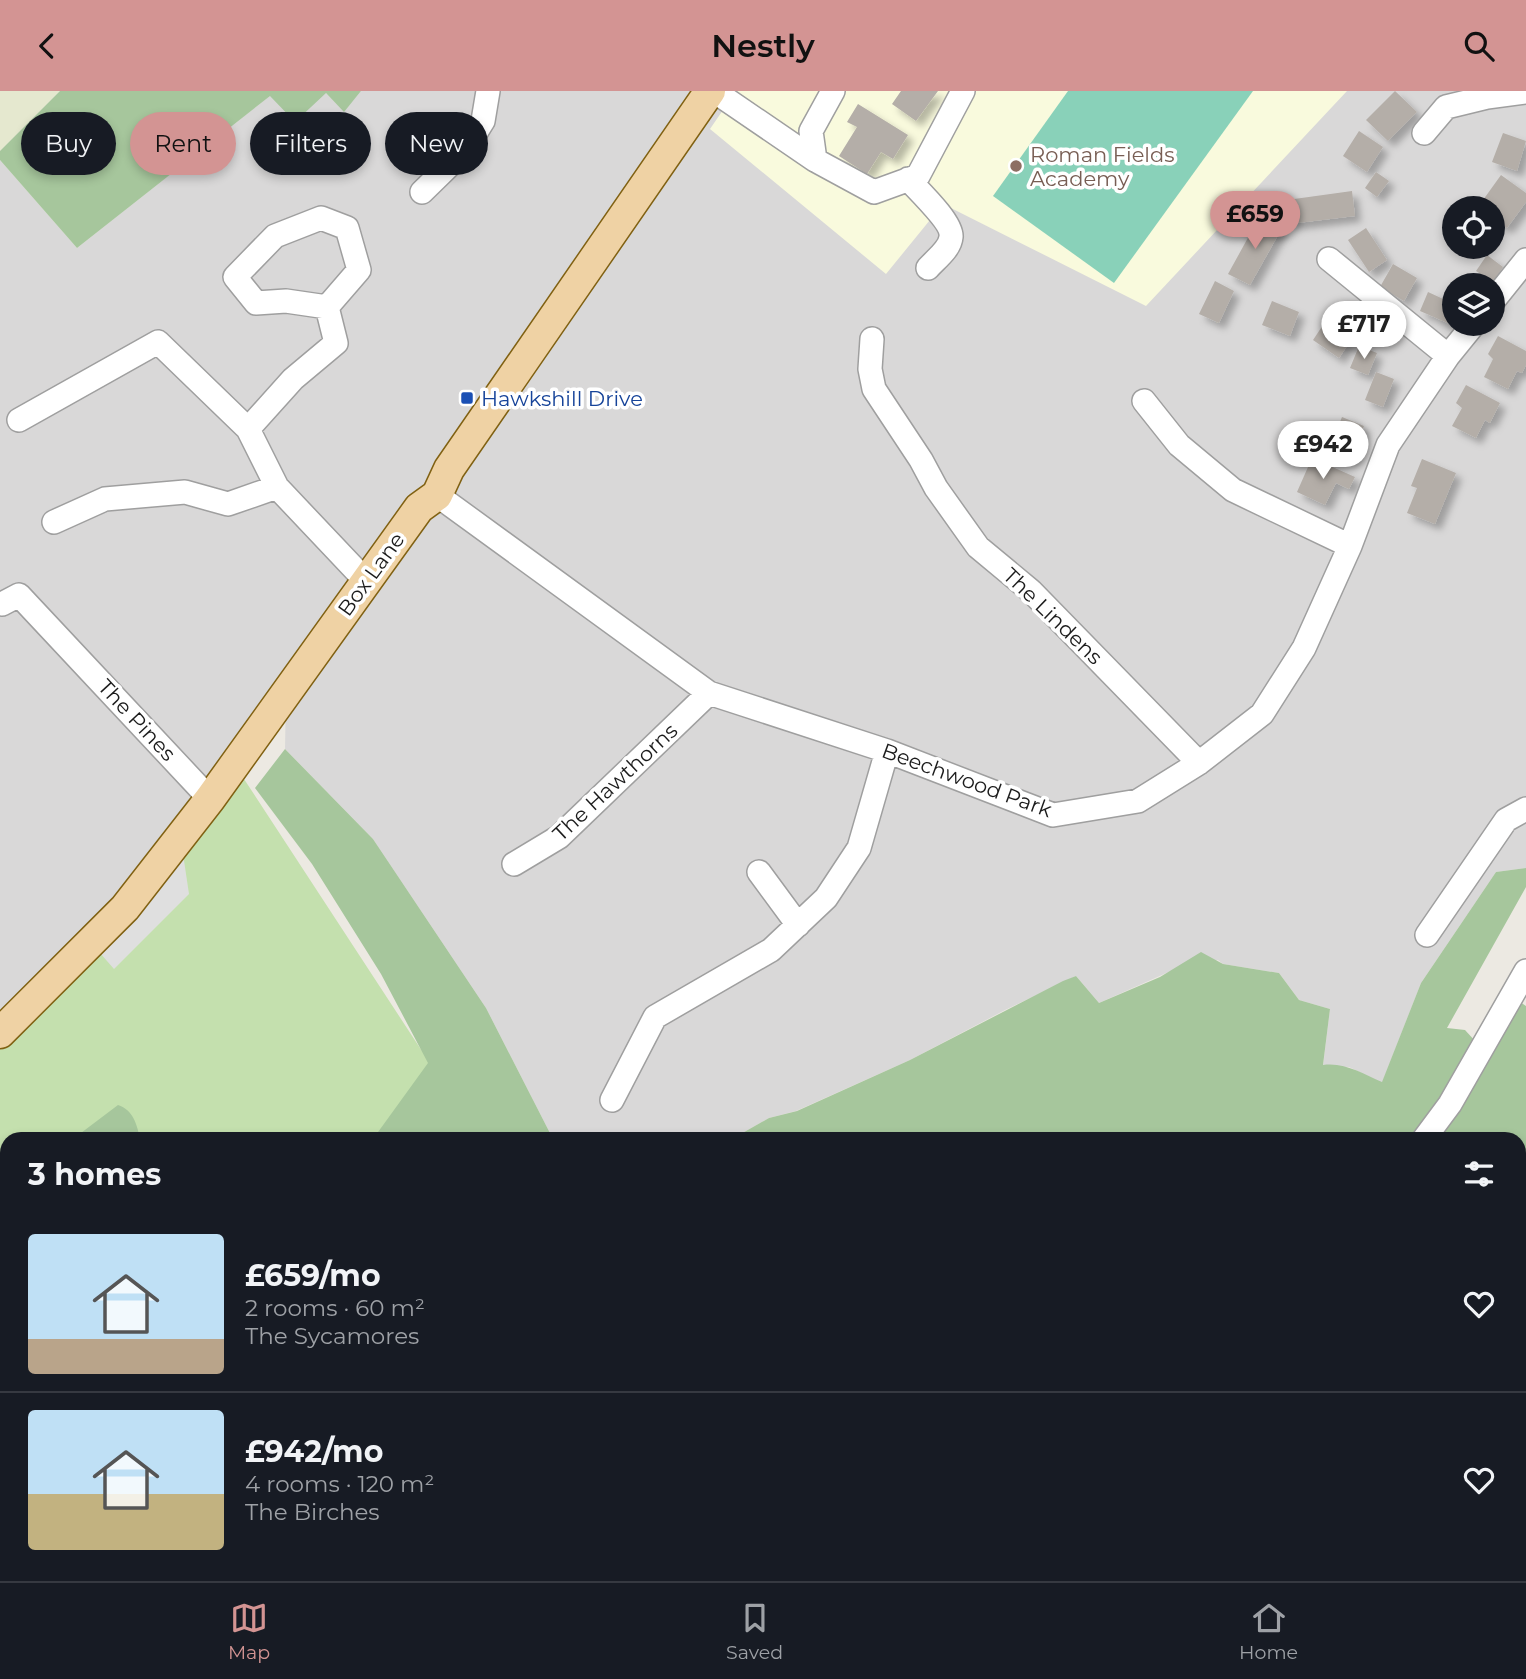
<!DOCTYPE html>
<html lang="en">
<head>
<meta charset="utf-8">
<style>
  body { margin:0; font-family:Montserrat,sans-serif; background:#20242c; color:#f1f3f6; height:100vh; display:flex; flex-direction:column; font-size:26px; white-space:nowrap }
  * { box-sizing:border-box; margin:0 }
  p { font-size:23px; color:#9ea1a6 }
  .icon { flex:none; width:38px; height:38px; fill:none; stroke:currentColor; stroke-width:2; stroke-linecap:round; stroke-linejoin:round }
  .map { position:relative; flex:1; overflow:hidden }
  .details { position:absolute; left:0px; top:1041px; width:1526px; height:450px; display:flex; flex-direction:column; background:#171b24; border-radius:21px 21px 0 0; box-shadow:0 4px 10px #0003 }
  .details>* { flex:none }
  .top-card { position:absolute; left:21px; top:21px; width:700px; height:63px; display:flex; gap:14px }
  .buttons { position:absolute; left:1442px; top:105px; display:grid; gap:14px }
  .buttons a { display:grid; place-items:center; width:63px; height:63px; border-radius:50%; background:#171b24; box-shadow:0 4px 10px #0003; font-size:35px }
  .price { position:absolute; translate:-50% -60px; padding:0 16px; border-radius:24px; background:#fff; color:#222; font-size:23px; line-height:46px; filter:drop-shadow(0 2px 4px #0008) }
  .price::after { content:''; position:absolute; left:50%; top:42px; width:21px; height:16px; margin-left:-10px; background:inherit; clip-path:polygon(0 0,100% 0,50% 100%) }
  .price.current { background:#d39493; color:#111 }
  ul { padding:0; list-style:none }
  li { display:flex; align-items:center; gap:21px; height:175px; padding:0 28px }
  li+li { border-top:2px solid #363941 }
  li span { display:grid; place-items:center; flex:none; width:196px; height:140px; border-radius:7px; color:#555 }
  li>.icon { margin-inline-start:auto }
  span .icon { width:84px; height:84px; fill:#fffc; stroke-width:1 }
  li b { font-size:30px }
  h2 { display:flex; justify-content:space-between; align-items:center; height:84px; padding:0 28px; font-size:30px }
  .chip { padding:0 24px; border-radius:32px; background:#171b24; box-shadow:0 4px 10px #0003; font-size:24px; line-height:63px }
  .chip.current { background:#d39493; color:#111 }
  header { display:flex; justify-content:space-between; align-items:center; height:91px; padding:0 28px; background:#d39493; color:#111; font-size:32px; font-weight:600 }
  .tab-bar { display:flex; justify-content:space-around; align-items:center; height:98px; border-top:2px solid #363941; background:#171b24; font-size:19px; color:#9ea1a6 }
  .tab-bar a { display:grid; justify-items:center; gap:4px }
  .tab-bar .current { color:#d39493 }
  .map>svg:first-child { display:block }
  .residential { fill:#d9d8d8; fill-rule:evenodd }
  .education { fill:#f9fadd }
  .farmland { fill:#e5e8cf }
  .grass { fill:#c4e0ae }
  .forest { fill:#a6c69c }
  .pitch { fill:#89d1b9 }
  .parking { fill:#dfdfdf }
  .building { fill:#b4aea8; filter:url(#shadow) }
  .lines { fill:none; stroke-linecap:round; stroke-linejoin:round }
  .minor-casing { stroke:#9f9f9f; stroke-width:26 }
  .major-casing { stroke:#806112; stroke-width:33 }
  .minor { stroke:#fff; stroke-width:23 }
  .major { stroke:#efd2a4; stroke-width:30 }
  .education-dot { fill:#8d6e63; stroke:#fff; stroke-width:2.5 }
  .transit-dot { fill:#1a4fb4; stroke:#fff; stroke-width:2.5 }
  .labels { text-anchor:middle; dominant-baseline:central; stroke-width:7; stroke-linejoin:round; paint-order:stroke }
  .education-label { font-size:21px; fill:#785e54; stroke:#fff; text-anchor:start }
  .transit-label { font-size:21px; fill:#164399; stroke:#fff; text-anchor:start }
  .street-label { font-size:21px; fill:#1b1b1b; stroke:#fff }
</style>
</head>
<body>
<header><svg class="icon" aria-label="back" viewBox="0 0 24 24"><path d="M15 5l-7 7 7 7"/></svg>Nestly<svg class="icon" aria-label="search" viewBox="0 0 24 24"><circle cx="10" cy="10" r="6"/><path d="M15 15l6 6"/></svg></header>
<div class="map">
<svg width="1526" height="1490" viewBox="0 0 1526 1490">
  <defs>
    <filter id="shadow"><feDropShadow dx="6" dy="6" stdDeviation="3.5" flood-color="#0004"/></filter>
  </defs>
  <rect width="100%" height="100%" fill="#ece9e2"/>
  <path class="residential" d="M 361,0 L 1526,0 L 1526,777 L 1496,781 L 1421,892 L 1382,992 L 1349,976 L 1323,975 L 1330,918 L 1299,909 L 1279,882 L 1223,873 L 1218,869 L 1173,879 L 1099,912 L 1076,885 L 1005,919 L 910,969 L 796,1020 L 769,1027 L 732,1048 L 553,1048 L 486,917 L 373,748 L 285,658 L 286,604 L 210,708 L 0,938 L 0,69 L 77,157 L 271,4 L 326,2 L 344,20 ZM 1454,117 L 1493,117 L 1493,156 L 1454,156 ZM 1454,194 L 1493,194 L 1493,233 L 1454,233 Z"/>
  <path class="education" d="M 736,0 L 1347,0 L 1146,215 L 943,113 L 886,183 L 710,38 Z"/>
  <path class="farmland" d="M 0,0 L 60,0 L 0,60 Z"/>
  <path class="grass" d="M 244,688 L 420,957 L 491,1048 L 7,1048 L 7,1484 L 1290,1484 L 1250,1490 L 0,1490 L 0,958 L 96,867 L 217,723 Z"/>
  <path class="forest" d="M 60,0 L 361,0 L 344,21 L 326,2 L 295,31 L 270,5 L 77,157 L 0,69 L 0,60 Z
    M 285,658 L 373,748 L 486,917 L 553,1048 L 373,1048 L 428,972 L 381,883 L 312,773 L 255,697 Z
    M 1526,777 L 1526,796 L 1447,937 L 1465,939 L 1476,951 L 1420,1048 L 732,1048 L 769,1027 L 797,1020 L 910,969 L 1063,890 L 1076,885 L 1099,912 L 1160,886 L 1201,861 L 1223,873 L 1279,882 L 1299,909 L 1330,918 L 1323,974 C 1345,971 1363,983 1382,991 L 1421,892 L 1496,781 Z
    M 1517,909 L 1526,915 L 1526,1093 L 1519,1112 L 1519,1048 L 1432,1048 Z
    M 118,1014 C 133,1019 137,1033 140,1048 L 73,1048 Z
    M 7,1139 L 7,1458 L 0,1460 L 0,1151 Z
    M 1519,1154 L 1526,1158 L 1526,1264 L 1519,1274 Z
    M 349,1484 L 477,1484 L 464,1490 L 358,1490 Z"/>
  <path class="pitch" d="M 1068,0 L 1253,0 L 1114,192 L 993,105 Z"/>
  <path class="parking" d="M 183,763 L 189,803 L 114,878 L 100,862 Z"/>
  <path class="building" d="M 901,0 L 938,0 L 916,30 L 892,13 Z
    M 1395,0 L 1417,21 L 1388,50 L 1366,29 Z
    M 858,13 L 908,44 L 893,68 L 881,61 L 867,83 L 839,65 L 857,36 L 847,31 Z
    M 1359,40 L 1383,56 L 1367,81 L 1343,65 Z
    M 1503,42 L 1526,50 L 1517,80 L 1492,71 Z
    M 1376,81 L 1389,90 L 1377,106 L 1365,97 Z
    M 1501,84 L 1526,102 L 1526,111 L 1507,137 L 1493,127 L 1493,117 L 1478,116 Z
    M 1352,100 L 1355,125 L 1289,133 L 1287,109 Z
    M 1260,125 L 1282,137 L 1250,194 L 1228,183 Z
    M 1366,137 L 1387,169 L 1369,181 L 1348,149 Z
    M 1487,164 L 1503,176 L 1493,191 L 1476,180 Z
    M 1393,173 L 1417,187 L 1404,210 L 1380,196 Z
    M 1215,190 L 1234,200 L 1219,232 L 1199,223 Z
    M 1428,201 L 1454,213 L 1454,224 L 1450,233 L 1420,220 Z
    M 1272,210 L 1299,221 L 1290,245 L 1262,234 Z
    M 1325,231 L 1351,249 L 1339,267 L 1313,249 Z
    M 1498,245 L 1526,260 L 1526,274 L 1522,282 L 1517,280 L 1508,298 L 1484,286 L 1493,268 L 1488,263 Z
    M 1359,255 L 1377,262 L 1368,284 L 1350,277 Z
    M 1376,281 L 1394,288 L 1383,316 L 1365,309 Z
    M 1466,294 L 1500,312 L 1490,332 L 1485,329 L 1476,347 L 1452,335 L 1462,317 L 1456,312 Z
    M 1342,326 L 1364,335 L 1351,367 L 1329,358 Z
    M 1312,367 L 1355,386 L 1349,398 L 1336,392 L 1325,414 L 1297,401 Z
    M 1422,368 L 1456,382 L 1435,433 L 1407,422 L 1417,397 L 1411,395 Z"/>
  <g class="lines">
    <defs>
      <path id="minor" d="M 714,0 L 815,69 L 874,101 L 918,85 L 963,0
        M 1424,42 L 1446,16 L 1487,6 L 1526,1
        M 815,69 L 811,40 L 833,0
        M 908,88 C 918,99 953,132 951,146 C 950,158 936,168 928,177
        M 422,101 L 465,59 L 483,30 L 488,0
        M 1329,168 L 1448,265
        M 1493,210 L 1526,169
        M 872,248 L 870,278 L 874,298 L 921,369 L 936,397 L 978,456 L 1031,500 L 1199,672
        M 1144,310 L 1179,354 L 1233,399 L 1350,455
        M 19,329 L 158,251 L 248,338 L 277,396 L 365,489
        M 248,338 L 293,288 L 336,252 L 327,216 L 359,179 L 347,137 L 321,127 L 275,145 L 235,186 L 256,212 L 286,210 L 327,216
        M 437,404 L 709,602 L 887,660 L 1053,724 L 1138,710 L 1199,672 L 1262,623 L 1304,557 L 1350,455 L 1388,354 L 1448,265 L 1474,233
        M 54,431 L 105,408 L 185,401 L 228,413 L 277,396
        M 2,513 L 19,504 L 210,708
        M 514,773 L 559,746 L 709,602
        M 759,781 L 798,834
        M 1427,844 L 1506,729 L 1526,718
        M 612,1009 L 655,926 L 771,859 L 826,807 L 859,757 L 887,660
        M 1424,1048 L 1450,1013 L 1526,880
        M 961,1490 L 969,1484"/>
      <path id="major" d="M 0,942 L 125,817 L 210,708 L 419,417 L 437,404 L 449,378 L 710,0"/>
    </defs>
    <use href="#minor" class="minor-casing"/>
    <use href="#major" class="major-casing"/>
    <use href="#minor" class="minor"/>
    <use href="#major" class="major"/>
  </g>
  <circle class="education-dot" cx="1016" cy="75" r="7"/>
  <rect class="transit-dot" x="460" y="300" width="14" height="14" rx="3.5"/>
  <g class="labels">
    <g class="education-label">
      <text x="1030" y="63">Roman Fields<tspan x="1030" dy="24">Academy</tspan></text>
    </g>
    <g class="transit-label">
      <text x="481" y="307">Hawkshill Drive</text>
    </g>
    <g class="street-label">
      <text transform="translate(371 483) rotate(-54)">Box Lane</text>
      <text transform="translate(1053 525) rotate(44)">The Lindens</text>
      <text transform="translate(137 629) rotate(47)">The Pines</text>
      <text transform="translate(967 689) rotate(20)">Beechwood Park</text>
      <text transform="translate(615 691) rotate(-43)">The Hawthorns</text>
    </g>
  </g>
</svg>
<div class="buttons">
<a><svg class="icon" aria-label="locate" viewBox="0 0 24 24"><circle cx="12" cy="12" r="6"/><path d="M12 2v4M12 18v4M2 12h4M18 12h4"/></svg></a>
<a><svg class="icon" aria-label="layers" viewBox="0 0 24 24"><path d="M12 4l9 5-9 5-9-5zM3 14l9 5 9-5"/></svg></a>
</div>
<b class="price current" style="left:1255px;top:160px">£659</b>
<b class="price" style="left:1364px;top:270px">£717</b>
<b class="price" style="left:1323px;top:390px">£942</b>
<div class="top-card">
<a class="chip">Buy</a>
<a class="chip current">Rent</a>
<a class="chip">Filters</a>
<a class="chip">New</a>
</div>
<section class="details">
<h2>3 homes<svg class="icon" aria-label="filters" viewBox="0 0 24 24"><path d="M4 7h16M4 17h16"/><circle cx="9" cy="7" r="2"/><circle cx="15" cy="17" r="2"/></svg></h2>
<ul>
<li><span style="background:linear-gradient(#bfe0f5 75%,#b9a48a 0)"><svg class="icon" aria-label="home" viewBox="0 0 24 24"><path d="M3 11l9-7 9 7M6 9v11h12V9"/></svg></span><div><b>£659/mo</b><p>2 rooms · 60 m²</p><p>The Sycamores</p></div><svg class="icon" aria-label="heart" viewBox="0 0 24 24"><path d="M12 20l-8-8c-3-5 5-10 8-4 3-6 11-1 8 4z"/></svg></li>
<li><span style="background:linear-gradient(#bfe0f5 60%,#c2b280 0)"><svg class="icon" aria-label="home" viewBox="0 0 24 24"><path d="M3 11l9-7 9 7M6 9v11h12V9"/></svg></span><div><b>£942/mo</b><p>4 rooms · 120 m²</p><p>The Birches</p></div><svg class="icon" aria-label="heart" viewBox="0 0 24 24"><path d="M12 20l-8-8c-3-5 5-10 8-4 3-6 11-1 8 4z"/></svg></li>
</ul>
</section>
</div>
<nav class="tab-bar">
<a class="current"><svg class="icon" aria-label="map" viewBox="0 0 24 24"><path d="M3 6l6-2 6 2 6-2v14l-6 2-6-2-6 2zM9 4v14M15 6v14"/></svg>Map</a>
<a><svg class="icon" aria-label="saved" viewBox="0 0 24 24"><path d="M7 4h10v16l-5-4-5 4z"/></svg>Saved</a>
<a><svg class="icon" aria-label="home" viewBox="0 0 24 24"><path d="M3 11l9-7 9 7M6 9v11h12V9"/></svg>Home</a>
</nav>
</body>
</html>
